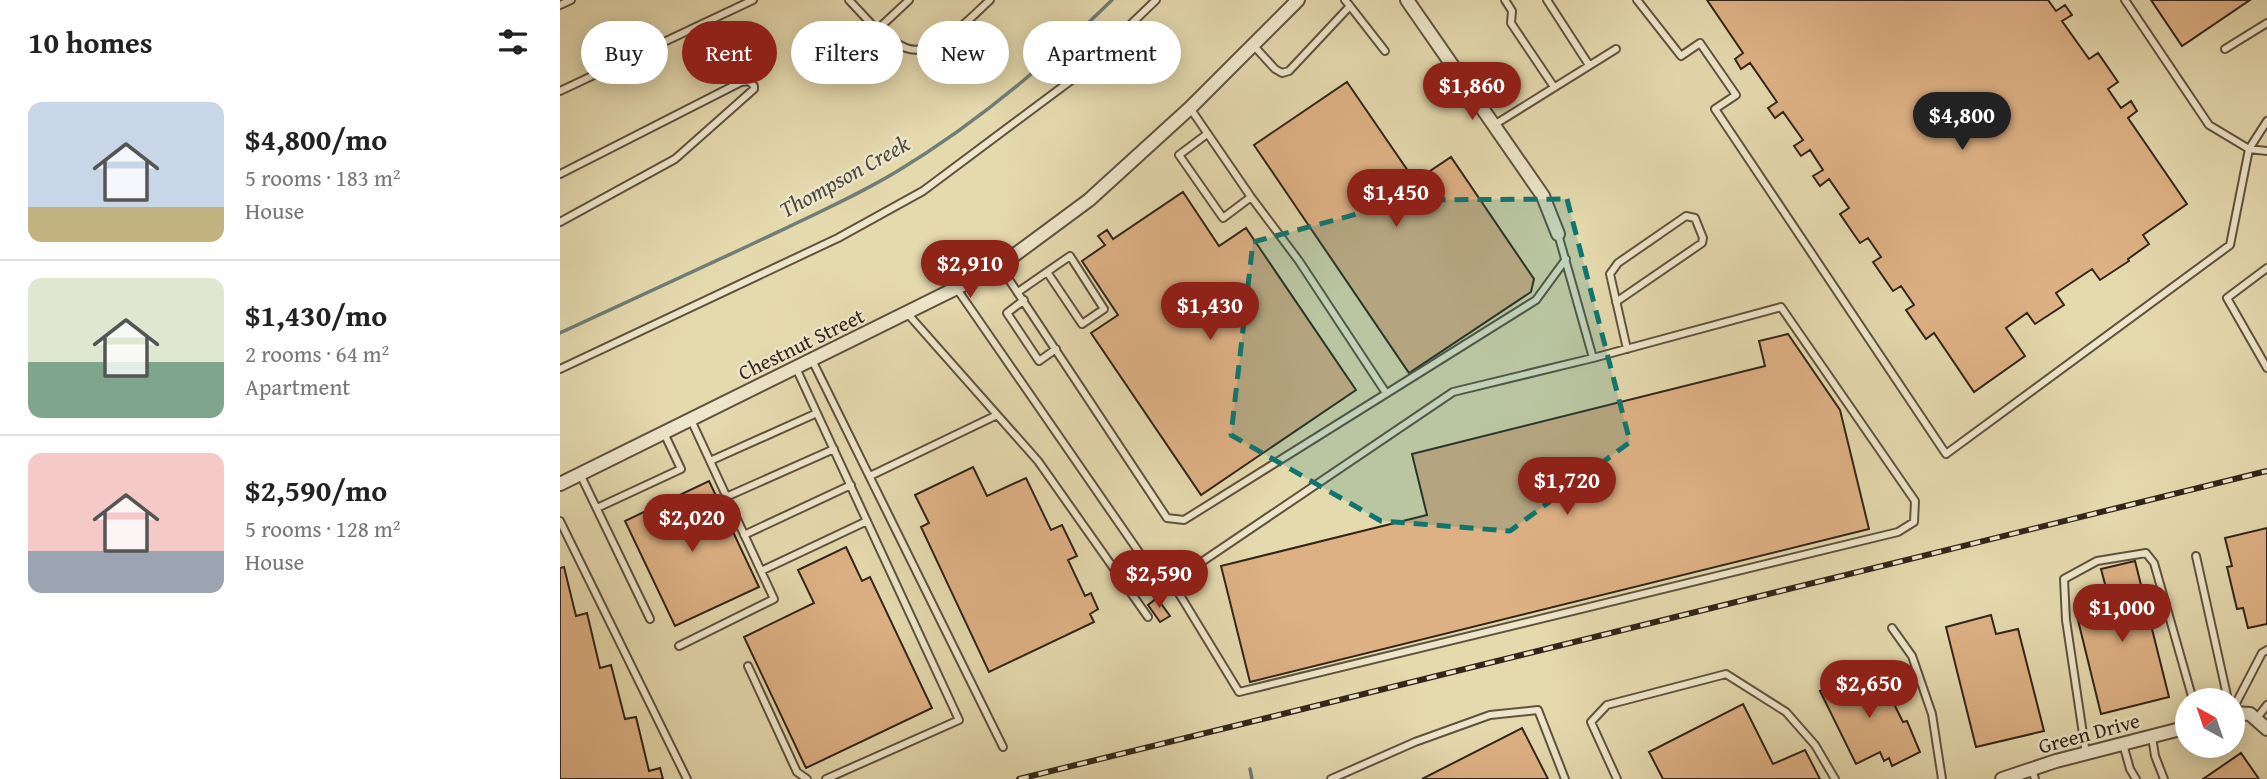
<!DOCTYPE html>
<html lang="en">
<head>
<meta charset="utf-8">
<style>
  body { margin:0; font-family:"Gentium Book Plus",serif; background:#f2f2f2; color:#222; height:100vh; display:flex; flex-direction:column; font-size:26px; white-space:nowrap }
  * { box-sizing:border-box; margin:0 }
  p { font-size:23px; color:#767676 }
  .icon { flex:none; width:38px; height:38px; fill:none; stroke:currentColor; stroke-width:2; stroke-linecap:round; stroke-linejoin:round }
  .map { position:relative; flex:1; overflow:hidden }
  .side { display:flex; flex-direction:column; background:#fff; width:560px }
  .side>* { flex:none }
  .top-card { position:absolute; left:21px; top:21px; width:665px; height:63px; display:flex; gap:14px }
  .needle { width:46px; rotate:320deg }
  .controls { position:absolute; left:1615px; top:688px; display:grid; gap:14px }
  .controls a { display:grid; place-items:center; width:70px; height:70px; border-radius:50%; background:#fff; box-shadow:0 4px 18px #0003; font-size:35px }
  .price { position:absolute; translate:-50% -60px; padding:0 16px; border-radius:24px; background:#8f2418; color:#fff; font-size:23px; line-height:46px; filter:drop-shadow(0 2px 4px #0008) }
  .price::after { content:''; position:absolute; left:50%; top:42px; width:21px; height:16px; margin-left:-10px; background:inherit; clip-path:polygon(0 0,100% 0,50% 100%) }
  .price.on { background:#222; color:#fff }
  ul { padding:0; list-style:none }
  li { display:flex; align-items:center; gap:21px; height:175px; padding:0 28px }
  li+li { border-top:2px solid #e0e0e0 }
  li span { display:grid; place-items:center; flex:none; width:196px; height:140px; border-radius:14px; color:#555 }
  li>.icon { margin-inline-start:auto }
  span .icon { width:84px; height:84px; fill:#fffc; stroke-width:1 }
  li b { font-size:30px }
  h2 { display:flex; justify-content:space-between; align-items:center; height:84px; padding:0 28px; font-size:30px }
  .tag { padding:0 24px; border-radius:32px; background:#fff; box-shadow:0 4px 18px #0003; font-size:24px; line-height:63px }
  .tag.on { background:#8f2418; color:#fff }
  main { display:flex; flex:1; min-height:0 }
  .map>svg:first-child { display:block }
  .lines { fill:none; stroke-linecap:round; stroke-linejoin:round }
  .stream { stroke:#707e76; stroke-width:3.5 }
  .building { fill:#deb185; stroke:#33251a; stroke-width:2 }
  .service-casing { stroke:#60523f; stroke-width:10 }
  .minor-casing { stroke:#60523f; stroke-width:16 }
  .service { stroke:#eee6ca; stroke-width:6 }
  .minor { stroke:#eee6ca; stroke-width:12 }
  .rail-casing { stroke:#33251a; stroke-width:6 }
  .rail { stroke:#eee6ca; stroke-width:3.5; stroke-dasharray:10; stroke-linecap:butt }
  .marked { fill:#0f766e; fill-opacity:0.2; stroke:#0f766e; stroke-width:5; stroke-dasharray:14 9; stroke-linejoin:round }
  .labels { text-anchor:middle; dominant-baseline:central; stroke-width:5; stroke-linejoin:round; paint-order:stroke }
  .street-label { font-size:21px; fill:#33251a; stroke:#eee6ca }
  .water-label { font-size:23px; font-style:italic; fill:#4c4a40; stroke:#eee6ca }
</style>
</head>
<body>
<main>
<section class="side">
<h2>10 homes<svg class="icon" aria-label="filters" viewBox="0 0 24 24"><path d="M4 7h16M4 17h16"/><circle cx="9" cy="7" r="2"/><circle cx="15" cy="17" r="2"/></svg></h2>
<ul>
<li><span style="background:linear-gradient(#c9d6e8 75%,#c2b280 0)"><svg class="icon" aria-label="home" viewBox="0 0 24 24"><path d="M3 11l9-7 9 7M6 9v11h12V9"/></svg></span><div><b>$4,800/mo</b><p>5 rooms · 183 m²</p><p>House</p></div></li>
<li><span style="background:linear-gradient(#dfe7d0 60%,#7fa58c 0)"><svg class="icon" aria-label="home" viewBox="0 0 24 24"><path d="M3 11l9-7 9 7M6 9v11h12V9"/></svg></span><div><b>$1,430/mo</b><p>2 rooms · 64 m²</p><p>Apartment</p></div></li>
<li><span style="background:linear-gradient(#f6c9c9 70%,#9aa5b1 0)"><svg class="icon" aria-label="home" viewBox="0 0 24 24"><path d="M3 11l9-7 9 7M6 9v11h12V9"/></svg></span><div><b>$2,590/mo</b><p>5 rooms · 128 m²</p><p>House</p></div></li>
</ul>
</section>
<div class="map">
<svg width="1707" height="779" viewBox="0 0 1707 779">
  <rect width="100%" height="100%" fill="#e5d9ae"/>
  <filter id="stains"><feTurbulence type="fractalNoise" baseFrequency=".00286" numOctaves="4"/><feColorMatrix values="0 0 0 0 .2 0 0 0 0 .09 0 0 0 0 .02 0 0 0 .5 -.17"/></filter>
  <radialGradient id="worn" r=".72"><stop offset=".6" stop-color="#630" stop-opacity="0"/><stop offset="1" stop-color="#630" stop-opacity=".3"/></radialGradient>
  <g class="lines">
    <path class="stream" d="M 0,333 C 63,304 126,275 188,246 C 238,222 289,200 336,172 C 416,124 486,65 552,0
      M 690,769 L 692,779"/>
  </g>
  <path class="building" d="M 1147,0 L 1488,0 L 1496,11 L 1505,5 L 1512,15 L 1502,21 L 1529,59 L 1538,53 L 1558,82 L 1548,89 L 1561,108 L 1571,101 L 1577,111 L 1568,118 L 1627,204 L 1583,235 L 1589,244 L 1568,259 L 1569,261 L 1540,280 L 1532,269 L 1496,293 L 1504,305 L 1475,324 L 1467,313 L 1446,328 L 1465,356 L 1414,392 L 1374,333 L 1366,339 L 1346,310 L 1354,305 L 1341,286 L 1333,291 L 1313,262 L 1321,257 L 1308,238 L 1300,243 L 1293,233 L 1280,214 L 1289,208 L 1269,179 L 1260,186 L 1253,176 L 1263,170 L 1250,150 L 1241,156 L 1234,146 L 1243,140 L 1223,112 L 1215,118 L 1208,108 L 1217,102 L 1190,63 L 1181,69 L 1175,59 L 1183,53 Z
    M 1591,0 L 1690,0 L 1622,46 Z
    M 787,82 L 855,181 L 891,157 L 974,279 L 971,292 L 849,373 L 694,145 Z
    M 623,192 L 659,246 L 686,228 L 796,390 L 641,495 L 531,333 L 558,315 L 522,261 L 545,245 L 538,236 L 547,230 L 553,239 Z
    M 1228,334 L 1280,410 L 1309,529 L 690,682 L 661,566 L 867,515 L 852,454 L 1205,366 L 1199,341 Z
    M 413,467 L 427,496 L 466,478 L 491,530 L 502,525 L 517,556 L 508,560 L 525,596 L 531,593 L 538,609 L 530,614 L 534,622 L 429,672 L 361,527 L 369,523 L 355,495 Z
    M 149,481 L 199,587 L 115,626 L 65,521 Z
    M 1707,528 L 1707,624 L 1688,628 L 1683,608 L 1677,609 L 1667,567 L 1672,566 L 1665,538 Z
    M 286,547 L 302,581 L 310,577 L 372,708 L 246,768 L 184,637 L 254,603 L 238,570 Z
    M 1575,561 L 1609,697 L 1541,714 L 1516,612 L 1550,603 L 1541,569 Z
    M 4,567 L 16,616 L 27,613 L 40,668 L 51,665 L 65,719 L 76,717 L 89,771 L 100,768 L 103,779 L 0,779 L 0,568 Z
    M 597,598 L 610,616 L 600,622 L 588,605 Z
    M 1431,615 L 1436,634 L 1458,629 L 1484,731 L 1416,747 L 1386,627 Z
    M 1297,672 L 1303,685 L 1320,676 L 1343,722 L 1347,721 L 1360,752 L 1332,766 L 1329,758 L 1324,761 L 1320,752 L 1296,764 L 1260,691 Z
    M 1183,704 L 1213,764 L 1245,750 L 1260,779 L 1103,779 L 1089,752 Z
    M 962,728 L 988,779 L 862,779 Z
    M 1681,753 L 1699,779 L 1643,779 Z"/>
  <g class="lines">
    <defs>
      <path id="service" d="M 289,0 L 317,30 L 349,0
        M 945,0 L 952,11 L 951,23 L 994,87
        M 987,0 L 1029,65
        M 1077,0 L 1121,56 L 1140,43 L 1176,95 L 1155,109 L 1386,454 L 1670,245 L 1689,149 L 1707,121
        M 1565,0 L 1649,125 L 1689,149 L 1707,151
        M 0,5 L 11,0
        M 790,6 L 825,51
        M 317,30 C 326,36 336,44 346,48 C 374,59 411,17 430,0
        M 694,46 L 715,69 L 722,73 L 729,71 L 790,6 L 785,0
        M 1665,49 L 1707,23
        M 0,91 L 193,0
        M 630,108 L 691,197 L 739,261 L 826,393
        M 934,125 L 1056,49
        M 647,134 L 619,155 L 663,218 L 691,197
        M 0,174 L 181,82 L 189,81 L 194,86 L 194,89 L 115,159 L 0,222
        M 440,266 L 607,518 L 624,520 L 976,300 L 1006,259
        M 1707,268 L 1667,298 L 1707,368
        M 397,289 L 592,571 L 612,582 L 893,392 L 1033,358 L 998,234
        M 458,292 L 510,256 L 544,309 L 522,324 L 487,272
        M 464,300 L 447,313 L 479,361 L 496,349
        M 1056,302 L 1142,243 L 1143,238 L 1135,218 L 1126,216 L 1058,263 L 1050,274 L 1067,349
        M 347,313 L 478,461 L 588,617
        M 252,360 L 443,747
        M 236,368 L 399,720 L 266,779
        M 0,369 L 278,238 L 363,191 L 517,76 L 596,0
        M 150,461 L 257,413
        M 20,474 L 90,619
        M 310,476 L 437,415
        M 166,497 L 274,449
        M 37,508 L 121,469 L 104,433
        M 0,521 L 127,779
        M 184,535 L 291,485
        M 1636,556 L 1668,700
        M 201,571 L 307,521
        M 612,582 L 679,692 L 1338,532 L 1354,522 L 1355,501 L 1221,307 L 1033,358
        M 1332,628 L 1352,656 L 1372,714 L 1382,779
        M 119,646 L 214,599 L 131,420
        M 188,666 L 237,772 L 247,779
        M 1673,709 L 1702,653 L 1707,650
        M 1697,718 L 1707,705
        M 1592,737 L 1595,756 L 1604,779
        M 1563,744 L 1570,769 L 1576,779
        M 1526,754 L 1506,620 L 1504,579 L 1537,561 L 1586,553 L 1594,563 L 1633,700
        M 1472,769 L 1475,779
        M 771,779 L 855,742 L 930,715 L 978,710 L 1005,779
        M 1057,779 L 1031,722 L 1047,705 L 1166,674 L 1226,712 L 1255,745 L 1275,779"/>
      <path id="minor" d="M 847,0 L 983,196 L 998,234
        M 0,484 L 437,268 L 529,200 L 630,108 L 738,0
        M 1673,713 L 1690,714 L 1707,729
        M 1442,779 L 1496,761 L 1628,727"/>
    </defs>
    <use href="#service" class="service-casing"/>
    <use href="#minor" class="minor-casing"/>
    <use href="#service" class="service"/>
    <use href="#minor" class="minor"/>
    <defs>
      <path id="rail" d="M 459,779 L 1707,471"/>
    </defs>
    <use href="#rail" class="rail-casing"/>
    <use href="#rail" class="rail"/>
  </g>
  <path class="marked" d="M 1007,199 L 1070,442 L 950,531 L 821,521 L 671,435 L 693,242 L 849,200 Z"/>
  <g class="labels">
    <g class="street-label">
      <text transform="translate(241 344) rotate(-26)">Chestnut Street</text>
      <text transform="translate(1529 733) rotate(-15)">Green Drive</text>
    </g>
    <g class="water-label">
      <text transform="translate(284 176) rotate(-29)">Thompson Creek</text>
    </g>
  </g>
  <rect width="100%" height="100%" filter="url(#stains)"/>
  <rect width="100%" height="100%" fill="url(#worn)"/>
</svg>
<div class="controls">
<a><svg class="needle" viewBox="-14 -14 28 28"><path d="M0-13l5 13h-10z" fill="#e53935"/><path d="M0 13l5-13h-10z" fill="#767676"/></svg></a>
</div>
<b class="price" style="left:912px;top:122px">$1,860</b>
<b class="price on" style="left:1402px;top:152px">$4,800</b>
<b class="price" style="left:836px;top:229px">$1,450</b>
<b class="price" style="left:410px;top:300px">$2,910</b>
<b class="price" style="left:650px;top:342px">$1,430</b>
<b class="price" style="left:1007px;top:517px">$1,720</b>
<b class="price" style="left:132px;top:554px">$2,020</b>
<b class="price" style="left:599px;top:610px">$2,590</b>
<b class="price" style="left:1562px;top:644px">$1,000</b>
<b class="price" style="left:1309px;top:720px">$2,650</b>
<div class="top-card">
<a class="tag">Buy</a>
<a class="tag on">Rent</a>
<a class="tag">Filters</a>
<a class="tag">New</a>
<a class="tag">Apartment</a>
</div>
</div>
</main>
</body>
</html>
